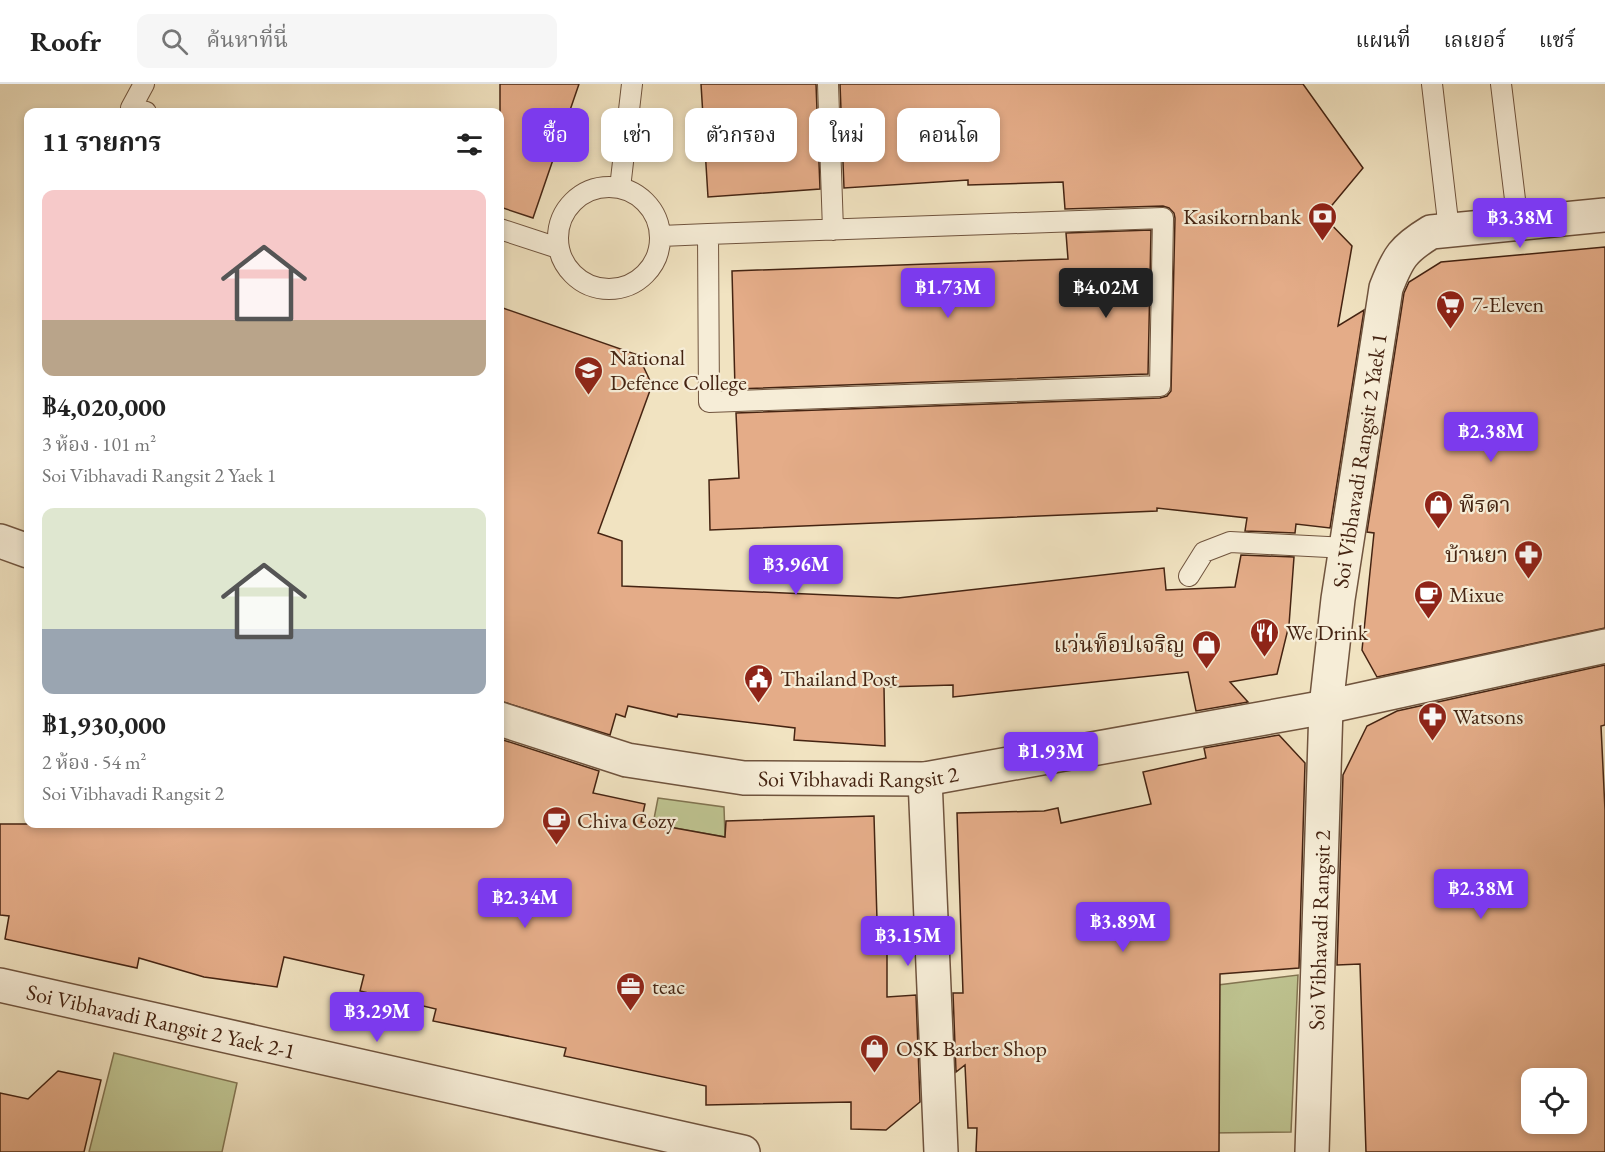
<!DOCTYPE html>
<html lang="th">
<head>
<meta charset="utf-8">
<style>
  body { margin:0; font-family:"EB Garamond","Noto Serif Thai",serif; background:#f6f6f6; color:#222; height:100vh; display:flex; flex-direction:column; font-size:22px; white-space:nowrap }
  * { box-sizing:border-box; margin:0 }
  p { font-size:20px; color:#767676 }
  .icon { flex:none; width:33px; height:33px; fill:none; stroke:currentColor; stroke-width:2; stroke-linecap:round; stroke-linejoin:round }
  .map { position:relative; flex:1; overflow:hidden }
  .side { position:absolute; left:24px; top:24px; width:480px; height:720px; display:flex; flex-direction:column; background:#fff; border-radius:12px; box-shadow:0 3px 9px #0003 }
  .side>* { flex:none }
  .top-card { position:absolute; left:522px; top:24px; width:570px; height:54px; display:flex; gap:12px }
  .tools { position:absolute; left:1521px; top:984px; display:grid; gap:12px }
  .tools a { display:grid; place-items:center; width:66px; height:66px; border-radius:12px; background:#fff; box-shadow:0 3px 9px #0003; font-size:30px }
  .price { position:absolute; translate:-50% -51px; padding:0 14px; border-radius:6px; background:#7c3aed; color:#fff; font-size:20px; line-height:39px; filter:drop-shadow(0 2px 3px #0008) }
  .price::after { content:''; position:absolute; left:50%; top:36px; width:18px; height:14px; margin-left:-9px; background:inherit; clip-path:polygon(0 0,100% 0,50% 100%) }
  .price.selected { background:#222; color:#fff }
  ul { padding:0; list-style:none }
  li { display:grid; align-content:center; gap:12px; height:318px; padding:0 18px }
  li span { display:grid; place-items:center; height:186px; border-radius:12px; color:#555 }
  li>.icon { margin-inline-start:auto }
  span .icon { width:108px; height:108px; fill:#fffc; stroke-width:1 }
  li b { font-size:26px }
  h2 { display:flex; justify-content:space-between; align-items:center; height:72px; padding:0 18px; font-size:26px }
  .chip { padding:0 21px; border-radius:12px; background:#fff; box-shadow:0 3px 9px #0003; font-size:21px; line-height:54px }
  .chip.selected { background:#7c3aed; color:#fff }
  header { display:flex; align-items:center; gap:36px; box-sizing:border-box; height:84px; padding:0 30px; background:#fff; border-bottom:2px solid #e0e0e0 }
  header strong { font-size:28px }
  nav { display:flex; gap:33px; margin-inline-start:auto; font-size:21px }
  .search { width:420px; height:54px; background:#f6f6f6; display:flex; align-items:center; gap:15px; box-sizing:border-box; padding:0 21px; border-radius:12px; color:#767676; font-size:22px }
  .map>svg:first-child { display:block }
  .green { fill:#bec390; stroke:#827451; stroke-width:1.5 }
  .building { fill:#e4ac88; stroke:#452412; stroke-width:1.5; fill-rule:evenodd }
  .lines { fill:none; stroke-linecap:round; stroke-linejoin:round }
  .service-casing { stroke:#70543e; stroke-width:22 }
  .minor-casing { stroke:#70543e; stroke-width:36 }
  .service { stroke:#f6edd7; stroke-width:20 }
  .minor { stroke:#f6edd7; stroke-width:33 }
  .labels { text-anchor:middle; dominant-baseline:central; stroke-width:4.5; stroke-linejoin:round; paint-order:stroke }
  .poi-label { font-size:22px; fill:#452412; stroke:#f6edd7; text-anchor:start }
  .street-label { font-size:22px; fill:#452412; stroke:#f6edd7 }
</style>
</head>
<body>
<header>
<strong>Roofr</strong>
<div class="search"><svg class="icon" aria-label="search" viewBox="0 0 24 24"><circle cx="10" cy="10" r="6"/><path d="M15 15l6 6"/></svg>ค้นหาที่นี่</div>
<nav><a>แผนที่</a><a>เลเยอร์</a><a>แชร์</a></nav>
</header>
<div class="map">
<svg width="1605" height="1068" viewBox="0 0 1605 1068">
  <rect width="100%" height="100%" fill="#f1e3c1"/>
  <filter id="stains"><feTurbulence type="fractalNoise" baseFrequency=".00333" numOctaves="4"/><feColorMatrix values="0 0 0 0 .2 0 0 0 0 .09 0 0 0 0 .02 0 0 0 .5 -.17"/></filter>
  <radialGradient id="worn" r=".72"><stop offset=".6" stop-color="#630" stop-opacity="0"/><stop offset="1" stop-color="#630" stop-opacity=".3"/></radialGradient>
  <path class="green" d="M 658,714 L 724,723 L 725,753 L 653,740 Z
    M 1298,891 L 1291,1048 L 1210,1049 L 1194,904 Z
    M 114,969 L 237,999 L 222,1068 L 89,1068 Z"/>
  <path class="building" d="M 500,0 L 579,0 L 533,134 L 500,123 Z
    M 701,0 L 816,0 L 820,105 L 708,113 Z
    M 840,0 L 1303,0 L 1363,84 L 1323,132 L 1352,162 L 1338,242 L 1364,226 L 1330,444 L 1296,440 L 1295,449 L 1245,447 L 1247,434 L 1157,424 L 1157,427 L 710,446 L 709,396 L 739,394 L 736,329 L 1160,314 L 1167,312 L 1171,307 L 1175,134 L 1174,129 L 1169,124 L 1163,122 L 1065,125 L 1063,98 L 968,101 L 968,96 L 844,104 Z
    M 1151,146 L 1148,290 L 735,305 L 732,187 L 1068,175 L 1066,149 Z
    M 1605,163 L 1605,544 L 1377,593 L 1362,566 L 1374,449 L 1367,448 L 1404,209 L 1409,198 L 1441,178 Z
    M 500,223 L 638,271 L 652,301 L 598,449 L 622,457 L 622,502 L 898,514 L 1164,484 L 1166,506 L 1235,503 L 1241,471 L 1294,473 L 1289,541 L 1277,590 L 1230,598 L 1248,618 L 1196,627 L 1188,588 L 953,613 L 953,601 L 884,603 L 885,662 L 794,656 L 795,644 L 678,630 L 677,633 L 628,622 L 625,633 L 616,630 L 610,651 L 500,617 Z
    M 1605,581 L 1605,641 L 1601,642 L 1605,726 L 1605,1068 L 1366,1068 L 1360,880 L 1337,881 L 1343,691 L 1367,642 L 1397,627 ZM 1532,994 L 1576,994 L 1576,1040 L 1532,1040 Z
    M 1279,651 L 1305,679 L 1299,884 L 1220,890 L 1219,1068 L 976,1068 L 977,1044 L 968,1044 L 965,981 L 956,988 L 953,909 L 963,909 L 957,729 L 1044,727 L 1058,724 L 1061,739 L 1151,720 L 1143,688 L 1206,674 L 1204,664 Z
    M 500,655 L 599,687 L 593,709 L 645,720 L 641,738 L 725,753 L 726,737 L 874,732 L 877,836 L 887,836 L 887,913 L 916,911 L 920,1018 L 886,1046 L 851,1045 L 851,1018 L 706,1021 L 706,1002 L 564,972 L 566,964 L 433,937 L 436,925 L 360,907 L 364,891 L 284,873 L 277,903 L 204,893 L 139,874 L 137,884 L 5,855 L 9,832 L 0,831 L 0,740 L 500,740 Z
    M 58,987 L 101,996 L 84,1068 L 0,1068 L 0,1009 L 28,1015 Z"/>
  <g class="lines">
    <defs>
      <path id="service" d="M 144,0 L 131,24 L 146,28
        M 828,0 L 833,146
        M 1432,0 L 1449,146
        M 1501,0 L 1518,140
        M558 154a51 51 0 1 1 102 0a51 51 0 1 1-102 0Z
        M 620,104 L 632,0
        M 500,145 L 558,164
        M 661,152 L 708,150 L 1163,134 L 1160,302 L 709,318 L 708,150
        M 1189,492 L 1204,468 L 1230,458 L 1347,464"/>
      <g id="minor">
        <path d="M 0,457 L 28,467"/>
        <path id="s1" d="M 500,635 L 627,676 L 744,694 L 925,695 L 1326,623 L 1605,562"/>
        <path d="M 925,695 L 941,1068"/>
        <path id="s2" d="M 0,901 L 743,1068"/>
        <path id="s3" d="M 1312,1068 L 1326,623 L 1338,515 L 1386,204 C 1398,173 1403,165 1431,148 L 1605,131"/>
      </g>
    </defs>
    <use href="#service" class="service-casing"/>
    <use href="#minor" class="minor-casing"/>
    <use href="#service" class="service"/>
    <use href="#minor" class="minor"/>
  </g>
  <defs>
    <symbol id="bank-pin" viewBox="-11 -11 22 30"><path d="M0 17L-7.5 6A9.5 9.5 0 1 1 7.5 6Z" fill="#8f2418" stroke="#f6edd7"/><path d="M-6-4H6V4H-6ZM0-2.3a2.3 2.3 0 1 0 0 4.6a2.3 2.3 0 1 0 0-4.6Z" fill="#fff"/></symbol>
    <symbol id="supermarket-pin" viewBox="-11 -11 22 30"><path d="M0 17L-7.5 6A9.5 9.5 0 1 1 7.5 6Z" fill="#8f2418" stroke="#f6edd7"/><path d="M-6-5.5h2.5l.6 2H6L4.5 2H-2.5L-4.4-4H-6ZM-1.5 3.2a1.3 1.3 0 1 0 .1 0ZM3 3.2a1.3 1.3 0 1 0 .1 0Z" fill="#fff"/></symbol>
    <symbol id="university-pin" viewBox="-11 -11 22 30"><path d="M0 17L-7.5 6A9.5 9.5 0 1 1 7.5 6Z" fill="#8f2418" stroke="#f6edd7"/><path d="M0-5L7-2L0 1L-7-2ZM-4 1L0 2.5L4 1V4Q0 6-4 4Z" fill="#fff"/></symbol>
    <symbol id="shop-pin" viewBox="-11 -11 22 30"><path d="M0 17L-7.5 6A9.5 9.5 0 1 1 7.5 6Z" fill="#8f2418" stroke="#f6edd7"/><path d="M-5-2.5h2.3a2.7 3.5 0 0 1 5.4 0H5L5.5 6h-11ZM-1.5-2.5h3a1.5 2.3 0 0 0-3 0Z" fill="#fff"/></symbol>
    <symbol id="pharmacy-pin" viewBox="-11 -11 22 30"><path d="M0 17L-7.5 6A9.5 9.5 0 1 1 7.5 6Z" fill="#8f2418" stroke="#f6edd7"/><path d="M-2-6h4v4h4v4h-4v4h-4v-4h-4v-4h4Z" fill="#fff"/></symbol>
    <symbol id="cafe-pin" viewBox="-11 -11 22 30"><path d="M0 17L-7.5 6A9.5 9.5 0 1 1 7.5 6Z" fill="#8f2418" stroke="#f6edd7"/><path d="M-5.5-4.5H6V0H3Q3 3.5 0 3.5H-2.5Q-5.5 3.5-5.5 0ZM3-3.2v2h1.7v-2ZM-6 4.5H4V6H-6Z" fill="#fff"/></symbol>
    <symbol id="restaurant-pin" viewBox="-11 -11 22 30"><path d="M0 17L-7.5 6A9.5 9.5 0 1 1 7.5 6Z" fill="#8f2418" stroke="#f6edd7"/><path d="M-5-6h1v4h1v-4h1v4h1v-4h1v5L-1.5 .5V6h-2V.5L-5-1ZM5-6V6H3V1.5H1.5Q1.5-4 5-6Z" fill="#fff"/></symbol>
    <symbol id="civic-pin" viewBox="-11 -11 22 30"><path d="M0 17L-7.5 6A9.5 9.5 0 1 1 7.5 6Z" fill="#8f2418" stroke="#f6edd7"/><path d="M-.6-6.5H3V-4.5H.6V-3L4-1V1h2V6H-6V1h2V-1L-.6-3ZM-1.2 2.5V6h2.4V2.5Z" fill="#fff"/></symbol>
    <symbol id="office-pin" viewBox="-11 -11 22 30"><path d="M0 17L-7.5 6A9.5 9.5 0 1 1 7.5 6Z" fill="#8f2418" stroke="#f6edd7"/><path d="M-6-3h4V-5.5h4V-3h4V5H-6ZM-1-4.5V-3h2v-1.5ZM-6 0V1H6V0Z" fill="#fff"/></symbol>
  </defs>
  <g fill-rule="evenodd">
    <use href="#bank-pin" x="1306" y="116" width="33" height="45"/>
    <use href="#supermarket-pin" x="1434" y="204" width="33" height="45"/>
    <use href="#university-pin" x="572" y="270" width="33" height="45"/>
    <use href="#shop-pin" x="1422" y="404" width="33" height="45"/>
    <use href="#pharmacy-pin" x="1512" y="454" width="33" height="45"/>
    <use href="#cafe-pin" x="1412" y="494" width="33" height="45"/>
    <use href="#restaurant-pin" x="1248" y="532" width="33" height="45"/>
    <use href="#shop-pin" x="1190" y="544" width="33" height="45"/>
    <use href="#civic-pin" x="742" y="578" width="33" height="45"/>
    <use href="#pharmacy-pin" x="1416" y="616" width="33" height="45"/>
    <use href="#cafe-pin" x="540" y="720" width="33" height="45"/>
    <use href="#office-pin" x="614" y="886" width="33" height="45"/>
    <use href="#shop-pin" x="858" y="948" width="33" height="45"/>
  </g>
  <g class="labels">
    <g class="poi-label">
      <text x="1301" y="132" text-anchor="end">Kasikornbank</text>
      <text x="1472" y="220">7-Eleven</text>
      <text x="610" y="273">National<tspan x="610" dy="25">Defence College</tspan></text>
      <text x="1459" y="420">พีรดา</text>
      <text x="1508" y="470" text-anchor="end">บ้านยา</text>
      <text x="1449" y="510">Mixue</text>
      <text x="1286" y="548">We Drink</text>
      <text x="1185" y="560" text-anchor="end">แว่นท็อปเจริญ</text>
      <text x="780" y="594">Thailand Post</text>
      <text x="1453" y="632">Watsons</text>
      <text x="577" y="736">Chiva Cozy</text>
      <text x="652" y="902">teac</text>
      <text x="896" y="964">OSK Barber Shop</text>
    </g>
    <g class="street-label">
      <text stroke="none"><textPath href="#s3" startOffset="694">Soi Vibhavadi Rangsit 2 Yaek 1</textPath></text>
      <text stroke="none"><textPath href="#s1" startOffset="366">Soi Vibhavadi Rangsit 2</textPath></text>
      <text stroke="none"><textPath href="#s3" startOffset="222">Soi Vibhavadi Rangsit 2</textPath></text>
      <text stroke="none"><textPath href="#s2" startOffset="165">Soi Vibhavadi Rangsit 2 Yaek 2-1</textPath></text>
    </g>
  </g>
  <rect width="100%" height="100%" filter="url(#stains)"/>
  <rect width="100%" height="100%" fill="url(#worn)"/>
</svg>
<div class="tools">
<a><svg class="icon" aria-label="locate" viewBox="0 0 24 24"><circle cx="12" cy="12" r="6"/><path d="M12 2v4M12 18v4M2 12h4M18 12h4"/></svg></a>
</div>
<b class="price" style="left:1520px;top:165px">฿3.38M</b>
<b class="price" style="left:948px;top:235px">฿1.73M</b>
<b class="price selected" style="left:1106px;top:235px">฿4.02M</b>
<b class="price" style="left:1491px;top:379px">฿2.38M</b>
<b class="price" style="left:796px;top:512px">฿3.96M</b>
<b class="price" style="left:1051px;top:699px">฿1.93M</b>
<b class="price" style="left:1481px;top:836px">฿2.38M</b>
<b class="price" style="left:525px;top:845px">฿2.34M</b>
<b class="price" style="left:1123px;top:869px">฿3.89M</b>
<b class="price" style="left:908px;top:883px">฿3.15M</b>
<b class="price" style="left:377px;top:959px">฿3.29M</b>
<div class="top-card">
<a class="chip selected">ซื้อ</a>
<a class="chip">เช่า</a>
<a class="chip">ตัวกรอง</a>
<a class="chip">ใหม่</a>
<a class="chip">คอนโด</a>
</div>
<section class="side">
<h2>11 รายการ<svg class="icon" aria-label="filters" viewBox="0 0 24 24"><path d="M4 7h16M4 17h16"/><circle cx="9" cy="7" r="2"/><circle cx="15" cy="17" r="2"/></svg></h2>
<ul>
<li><span style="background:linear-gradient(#f6c9c9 70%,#b9a48a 0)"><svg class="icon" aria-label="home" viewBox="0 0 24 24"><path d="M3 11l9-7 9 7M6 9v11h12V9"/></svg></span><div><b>฿4,020,000</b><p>3 ห้อง · 101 m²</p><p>Soi Vibhavadi Rangsit 2 Yaek 1</p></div></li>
<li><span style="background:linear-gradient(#dfe7d0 65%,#9aa5b1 0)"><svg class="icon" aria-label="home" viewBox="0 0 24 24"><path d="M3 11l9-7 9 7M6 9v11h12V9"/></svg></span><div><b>฿1,930,000</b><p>2 ห้อง · 54 m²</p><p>Soi Vibhavadi Rangsit 2</p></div></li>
</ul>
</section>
</div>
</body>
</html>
